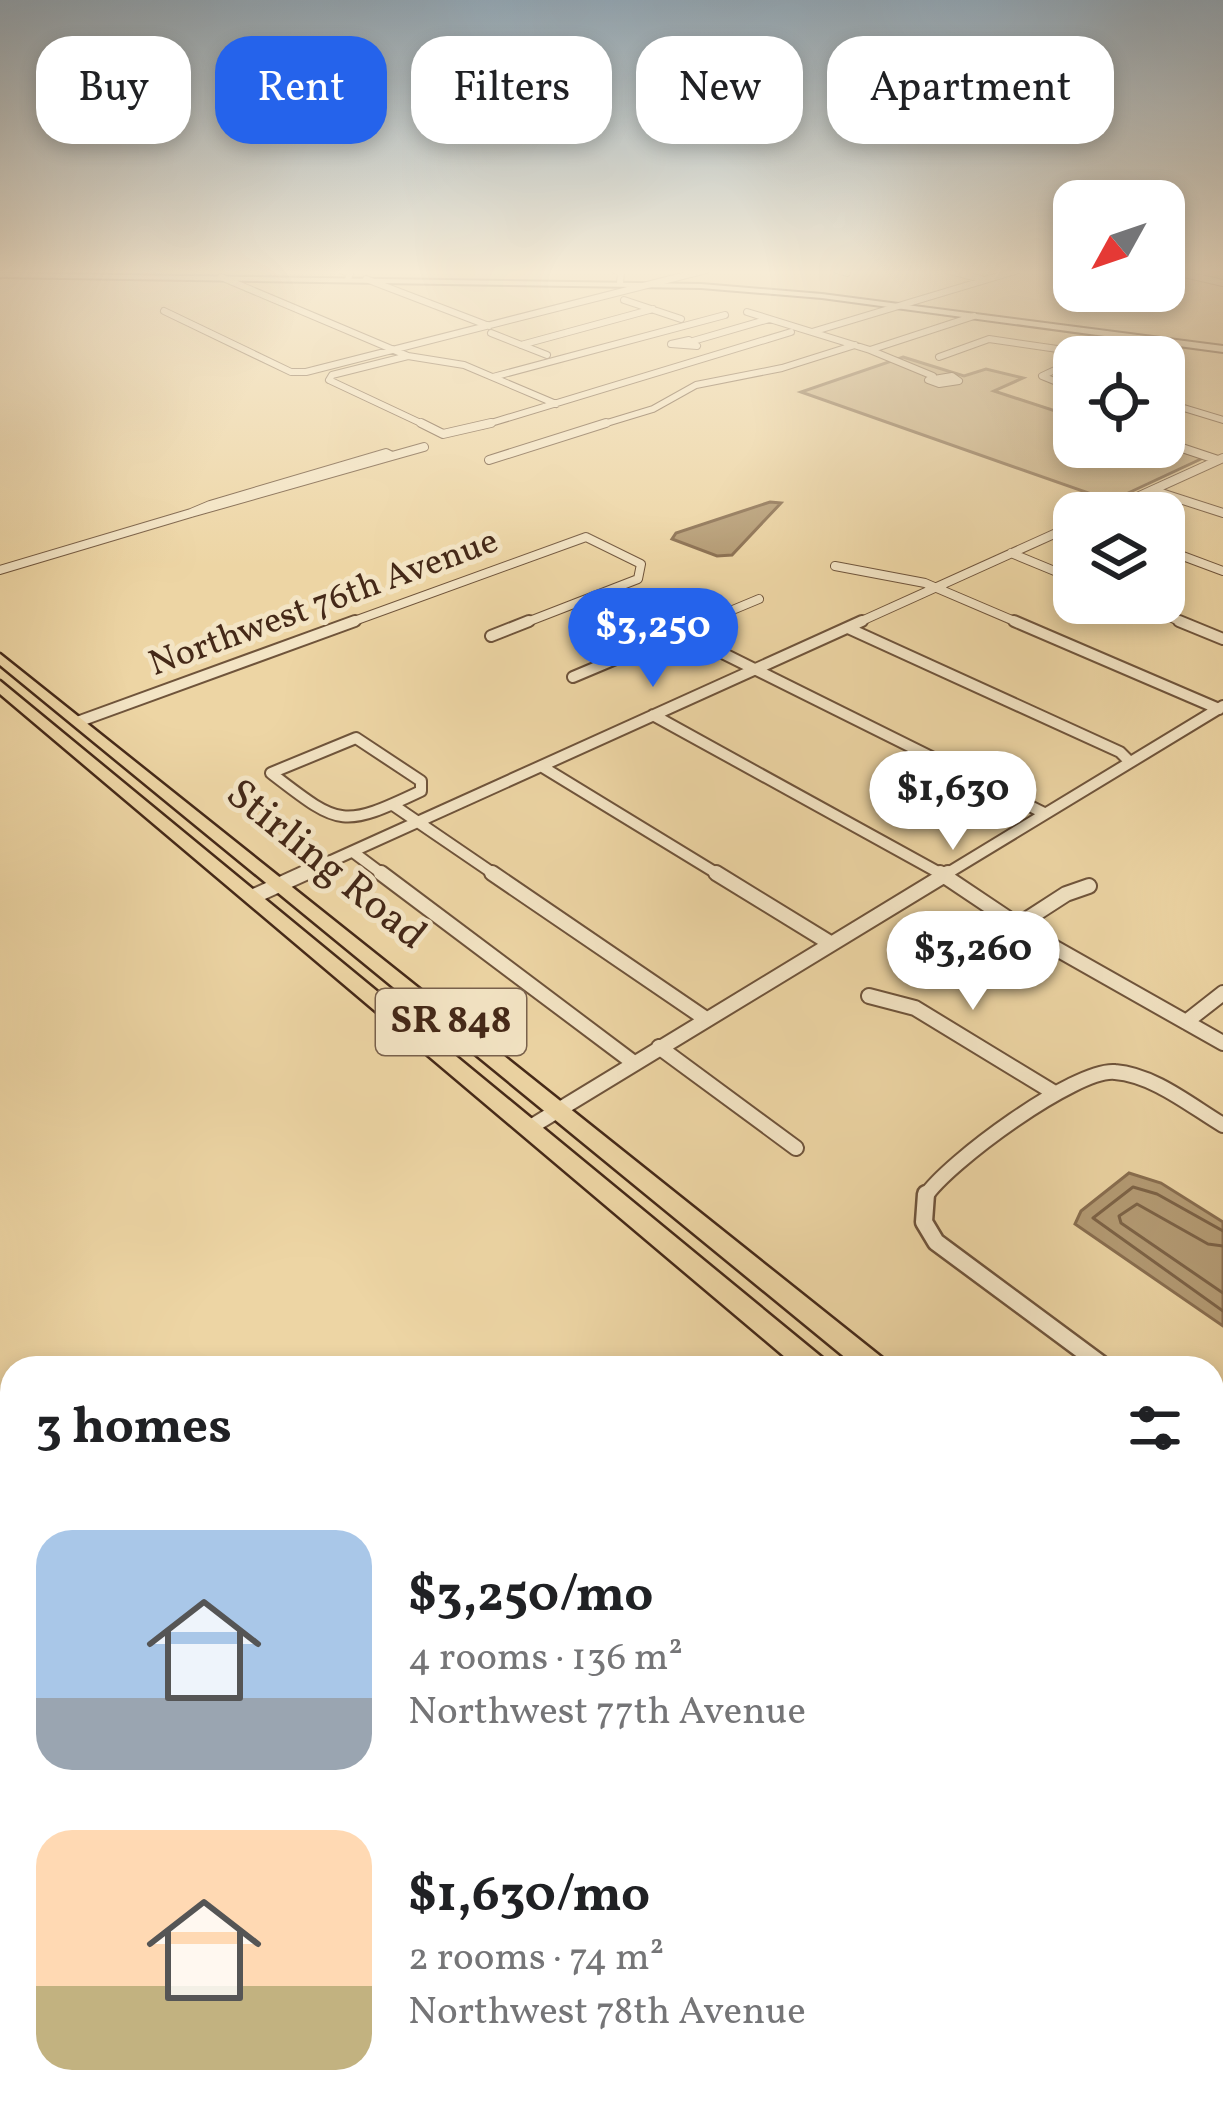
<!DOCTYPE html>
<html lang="en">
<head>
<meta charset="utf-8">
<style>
  body { margin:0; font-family:Vollkorn,serif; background:#f6f6f6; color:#202124; height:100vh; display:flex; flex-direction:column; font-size:45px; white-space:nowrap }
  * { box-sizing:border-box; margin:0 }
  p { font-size:39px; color:#757577 }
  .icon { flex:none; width:66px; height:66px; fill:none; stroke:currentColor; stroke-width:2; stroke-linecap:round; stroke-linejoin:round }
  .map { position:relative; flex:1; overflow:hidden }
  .side { position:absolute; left:0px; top:1356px; width:1224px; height:768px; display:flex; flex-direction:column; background:#fff; border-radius:36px 36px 0 0; box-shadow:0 6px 18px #0003 }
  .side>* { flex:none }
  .hud { position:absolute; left:36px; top:36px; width:1152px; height:108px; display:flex; gap:24px }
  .needle { width:78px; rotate:230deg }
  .fabs { position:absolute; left:1053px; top:180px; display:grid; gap:24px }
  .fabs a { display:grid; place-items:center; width:132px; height:132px; border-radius:24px; background:#fff; box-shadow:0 6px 18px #0003; font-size:60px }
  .price { position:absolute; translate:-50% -102px; padding:0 27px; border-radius:42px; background:#fff; color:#222; font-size:39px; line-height:78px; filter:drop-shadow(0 3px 6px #0008) }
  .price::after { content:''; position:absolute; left:50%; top:72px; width:36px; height:27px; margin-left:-18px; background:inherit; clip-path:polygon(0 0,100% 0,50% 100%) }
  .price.current { background:#2563eb; color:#fff }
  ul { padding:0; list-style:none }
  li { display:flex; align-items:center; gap:36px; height:300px; padding:0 36px }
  li span { display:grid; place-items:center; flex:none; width:336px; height:240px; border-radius:36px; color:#555 }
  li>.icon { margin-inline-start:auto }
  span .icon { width:144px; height:144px; fill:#fffc; stroke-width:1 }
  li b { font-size:51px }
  h2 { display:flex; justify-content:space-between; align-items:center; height:144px; padding:0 36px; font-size:51px }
  .tag { padding:0 42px; border-radius:36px; background:#fff; box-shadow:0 6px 18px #0003; font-size:42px; line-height:108px }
  .tag.current { background:#2563eb; color:#fff }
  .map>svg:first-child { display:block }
  .green { fill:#d0b88c; stroke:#8a7052; stroke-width:3 }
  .water { fill:#b49b74; stroke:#886d4f; stroke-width:3 }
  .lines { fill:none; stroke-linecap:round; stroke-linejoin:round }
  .shore { stroke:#7c6246; stroke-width:3 }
  .canal { fill:#b49b74; fill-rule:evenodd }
  .street-far5-casing { stroke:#6f543b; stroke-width:8 }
  .street-far4-casing { stroke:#6f543b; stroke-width:10 }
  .street-far3-casing { stroke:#6f543b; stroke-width:14 }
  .street-far2-casing { stroke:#6f543b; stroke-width:18 }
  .street-far1-casing { stroke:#6f543b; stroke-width:21 }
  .street-casing { stroke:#6f543b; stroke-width:26 }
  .secondary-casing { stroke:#452918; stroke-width:4 }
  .primary-casing { stroke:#452918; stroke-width:5 }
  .street-far5 { stroke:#f3e4c4; stroke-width:6 }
  .street-far4 { stroke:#f3e4c4; stroke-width:8 }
  .street-far3 { stroke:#f3e4c4; stroke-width:10 }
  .street-far2 { stroke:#f3e4c4; stroke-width:14 }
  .street-far1 { stroke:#f3e4c4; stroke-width:16 }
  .street { stroke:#f3e4c4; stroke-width:21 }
  .secondary { fill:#f3e4c4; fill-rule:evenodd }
  .primary { fill:#edd5a4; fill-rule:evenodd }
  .labels { text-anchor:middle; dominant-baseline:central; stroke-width:10; stroke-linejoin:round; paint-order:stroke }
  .far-street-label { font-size:36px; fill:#452918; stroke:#f3e4c4 }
  .shield { fill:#f3e4c4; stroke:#79614c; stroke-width:3 }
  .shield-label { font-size:39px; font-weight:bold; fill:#452918 }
  .street-label { font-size:42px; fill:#452918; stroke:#f3e4c4 }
</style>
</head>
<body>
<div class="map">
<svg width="1223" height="2124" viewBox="0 0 1223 2124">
  <rect width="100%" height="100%" fill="#edd5a4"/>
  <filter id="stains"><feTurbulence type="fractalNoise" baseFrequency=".00167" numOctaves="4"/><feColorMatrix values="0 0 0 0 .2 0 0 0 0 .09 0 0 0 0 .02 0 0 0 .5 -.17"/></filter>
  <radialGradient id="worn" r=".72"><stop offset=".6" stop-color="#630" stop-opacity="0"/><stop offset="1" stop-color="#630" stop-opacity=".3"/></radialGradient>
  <path class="green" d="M 903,357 L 964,376 L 986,369 L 1023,378 L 994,391 L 1074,417 L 1074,447 L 1164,445 L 1203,458 L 1111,501 L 801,392 Z"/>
  <path class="water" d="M 770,502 L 781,503 L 732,555 L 717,556 L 672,539 L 676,533 Z
    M 1129,1173 L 1161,1183 L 1223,1222 L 1223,1326 L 1075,1224 L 1081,1211 Z"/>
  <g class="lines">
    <path class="shore" d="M 1223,1231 L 1157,1194 L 1133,1187 L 1093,1218 L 1223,1311
      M 1223,1246 L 1208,1244 L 1137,1204 L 1119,1216 L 1121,1223 L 1223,1293"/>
    <path class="canal" d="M 1212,1777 L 1223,1783 L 1223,1812 L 1212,1806 Z
      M 568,2112 L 604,2112 L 598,2124 L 562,2124 Z"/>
    <defs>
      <path id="street-far5" d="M 341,270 L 350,274 L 348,279
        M 615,270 L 621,273 L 620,283
        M 837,270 L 847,273
        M 946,270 L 981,279
        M 1167,270 L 1223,283
        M 221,277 L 408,356 L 464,365 L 556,404
        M 366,279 L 489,326
        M 624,300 L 681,319
        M 164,311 L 291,372 L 306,372 L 706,270
        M 747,312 L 870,350 L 933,376
        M 812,332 L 1018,270
        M 491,333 L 547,355
        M 689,340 L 697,346 L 671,344 Z
        M 693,341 L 769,319
        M 521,345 L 653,309
        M 870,350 L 974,316
        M 939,357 L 989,339 L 1092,354
        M 1086,357 L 1138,338
        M 1074,361 L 1042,376 L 1074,389
        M 952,376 L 959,381 L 939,384 L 928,380 Z
        M 493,377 L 725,315
        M 329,380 L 427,426
        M 329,380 L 332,375 L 408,356
        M 1164,402 L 1223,420
        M 481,426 L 791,332
        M 597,426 L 653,409 L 696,385 L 782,368 L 855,345"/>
      <path id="street-far4" d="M 421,423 L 443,434 L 491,423
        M 1164,442 L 1218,460
        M 386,453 L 392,456 L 191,513 L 210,505 Z
        M 392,456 L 424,447
        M 489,460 L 606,423
        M 1155,491 L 1223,513
        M 1102,513 L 1223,458
        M 1164,549 L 1223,571
        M 1011,553 L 1074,579
        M 835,566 L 925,583 L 1021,624
        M 0,570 L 191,513
        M 1135,603 L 1187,624
        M 346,624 L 586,537 L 641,564 L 638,579 L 522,624
        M 699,624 L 759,599
        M 855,624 L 1074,525"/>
      <path id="street-far3" d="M 1014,621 L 1219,709
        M 1179,621 L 1223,639
        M 848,628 L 1120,752 L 1130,762
        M 680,632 L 1044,813
        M 491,636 L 529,621
        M 573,677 L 706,621
        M 653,715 L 945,876
        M 80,721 L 355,621
        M 356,738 L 421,781 L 421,791 C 341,829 340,826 271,773 Z
        M 541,766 L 721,876
        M 393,805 L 497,876
        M 353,852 L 385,876
        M 298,876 L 862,621
        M 943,876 L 1223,706"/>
      <path id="street-far2" d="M 381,873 L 634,1063
        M 492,873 L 706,1019
        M 716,873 L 830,943
        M 940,873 L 1034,936 L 1223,1043
        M 252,897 L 305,873
        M 1018,925 L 1066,894 L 1089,886
        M 869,996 L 915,1008 L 1053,1092
        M 1186,1022 L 1223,993
        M 659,1047 L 796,1148
        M 529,1128 L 948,873
        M 925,1197 C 947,1163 1076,1068 1115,1072 C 1154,1075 1191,1106 1223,1125"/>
      <path id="street-far1" d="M 926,1194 L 924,1222 L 936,1242 L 1106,1368
        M 0,1416 L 12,1435
        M 1212,1446 L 1223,1454
        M 1212,1491 L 1223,1479
        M 1212,1543 L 1223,1531"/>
      <path id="street" d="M 413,2124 L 417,2112"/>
      <path id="secondary" d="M 0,273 L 701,284 L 822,294 L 1223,346 L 1223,352 L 822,298 L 701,288 L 0,277 Z
        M 687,2112 L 682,2124 L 644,2124 L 649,2112 Z"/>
      <path id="primary" d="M 0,654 L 885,1360 L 889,1368 L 858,1368 L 0,665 Z
        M 0,681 L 825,1360 L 829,1368 L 798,1368 L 0,694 Z
        M 1212,1626 L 1223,1631 L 1223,1664 L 1212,1659 Z
        M 1212,1679 L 1223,1683 L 1223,1718 L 1212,1714 Z"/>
    </defs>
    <use href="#street-far5" class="street-far5-casing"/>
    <use href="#street-far4" class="street-far4-casing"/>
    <use href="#street-far3" class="street-far3-casing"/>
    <use href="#street-far2" class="street-far2-casing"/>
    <use href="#street-far1" class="street-far1-casing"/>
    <use href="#street" class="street-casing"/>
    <use href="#secondary" class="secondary-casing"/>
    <use href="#primary" class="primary-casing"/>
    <use href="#street-far5" class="street-far5"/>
    <use href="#street-far4" class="street-far4"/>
    <use href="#street-far3" class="street-far3"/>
    <use href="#street-far2" class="street-far2"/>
    <use href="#street-far1" class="street-far1"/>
    <use href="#street" class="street"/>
    <use href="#secondary" class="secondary"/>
    <use href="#primary" class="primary"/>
  </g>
  <linearGradient id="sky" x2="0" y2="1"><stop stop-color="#93aaba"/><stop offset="0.48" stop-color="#f7ecd6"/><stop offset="1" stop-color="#f7ecd6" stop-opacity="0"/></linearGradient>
  <rect width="1223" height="567" fill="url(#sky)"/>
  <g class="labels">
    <g class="far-street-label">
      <text transform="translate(324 604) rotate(-20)">Northwest 76th Avenue</text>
    </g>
    <rect class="shield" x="376" y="989" width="150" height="66" rx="9"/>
    <g class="shield-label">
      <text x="451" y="1022">SR 848</text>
    </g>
    <g class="street-label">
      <text transform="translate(325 866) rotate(39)">Stirling Road</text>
    </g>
  </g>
  <rect width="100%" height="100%" filter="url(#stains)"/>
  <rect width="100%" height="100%" fill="url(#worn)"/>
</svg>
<div class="fabs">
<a><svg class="needle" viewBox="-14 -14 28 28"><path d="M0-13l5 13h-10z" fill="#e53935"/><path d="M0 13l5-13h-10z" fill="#757577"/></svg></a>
<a><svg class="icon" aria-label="locate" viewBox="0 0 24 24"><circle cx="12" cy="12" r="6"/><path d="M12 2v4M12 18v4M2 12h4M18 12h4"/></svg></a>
<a><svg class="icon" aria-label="layers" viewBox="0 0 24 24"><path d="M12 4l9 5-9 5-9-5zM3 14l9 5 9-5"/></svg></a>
</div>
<b class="price current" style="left:653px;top:690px">$3,250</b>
<b class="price" style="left:953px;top:853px">$1,630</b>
<b class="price" style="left:973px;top:1013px">$3,260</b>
<div class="hud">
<a class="tag">Buy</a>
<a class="tag current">Rent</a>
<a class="tag">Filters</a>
<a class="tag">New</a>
<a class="tag">Apartment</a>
</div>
<section class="side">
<h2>3 homes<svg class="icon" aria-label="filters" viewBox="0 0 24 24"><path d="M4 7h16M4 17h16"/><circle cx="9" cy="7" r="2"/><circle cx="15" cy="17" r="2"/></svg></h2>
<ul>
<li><span style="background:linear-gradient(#a9c7e8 70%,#9aa5b1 0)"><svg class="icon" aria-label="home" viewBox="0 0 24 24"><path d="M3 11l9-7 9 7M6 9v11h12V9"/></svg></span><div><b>$3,250/mo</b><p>4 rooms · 136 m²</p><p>Northwest 77th Avenue</p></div></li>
<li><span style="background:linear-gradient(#ffd9b3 65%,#c2b280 0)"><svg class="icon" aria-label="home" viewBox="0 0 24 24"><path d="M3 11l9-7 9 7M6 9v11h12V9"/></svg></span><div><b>$1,630/mo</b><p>2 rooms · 74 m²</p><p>Northwest 78th Avenue</p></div></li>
</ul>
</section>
</div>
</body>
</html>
